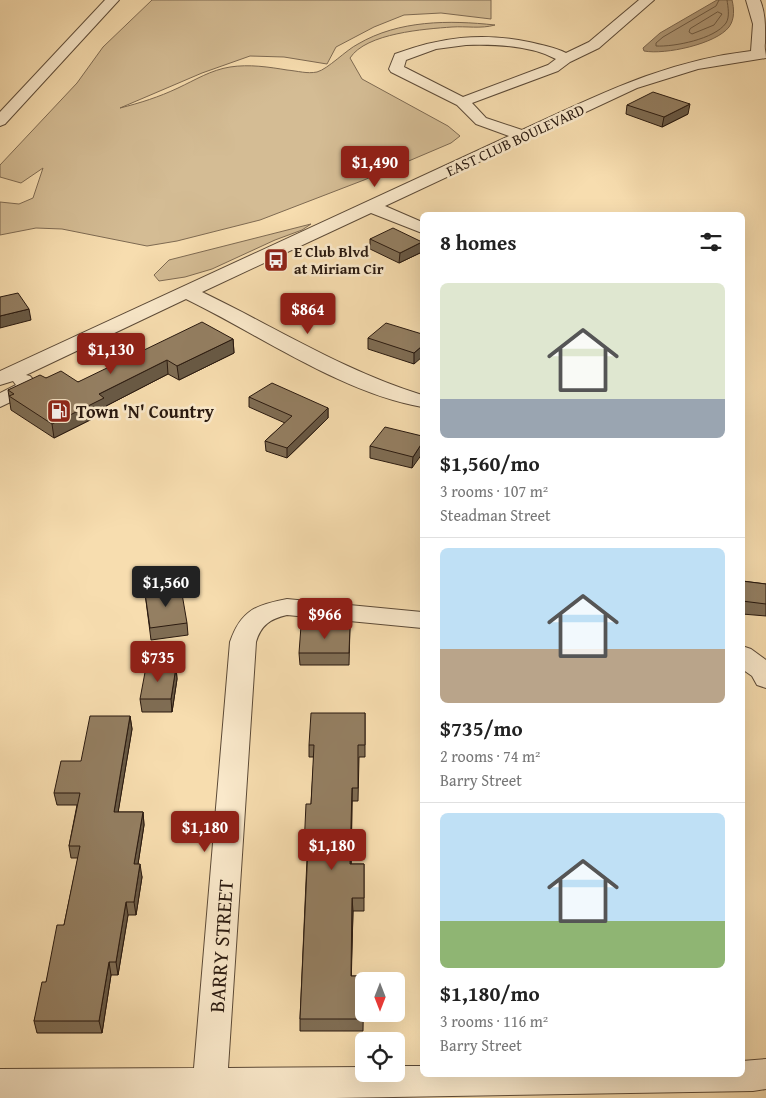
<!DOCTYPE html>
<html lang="en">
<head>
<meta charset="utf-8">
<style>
  body { margin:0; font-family:"Gentium Book Plus",serif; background:#f6f6f6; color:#222; height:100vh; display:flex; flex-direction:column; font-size:19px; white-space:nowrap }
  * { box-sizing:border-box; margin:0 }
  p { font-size:16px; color:#767676 }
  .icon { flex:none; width:28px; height:28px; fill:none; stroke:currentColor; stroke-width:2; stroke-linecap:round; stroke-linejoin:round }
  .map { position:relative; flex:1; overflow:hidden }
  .sheet { position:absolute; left:420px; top:212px; width:325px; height:865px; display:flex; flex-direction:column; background:#fff; border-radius:8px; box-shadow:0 5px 20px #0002 }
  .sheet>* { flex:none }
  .needle { width:32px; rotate:180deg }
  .controls { position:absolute; left:355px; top:972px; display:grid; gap:10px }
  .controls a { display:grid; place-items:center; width:50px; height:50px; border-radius:8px; background:#fff; box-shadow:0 5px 20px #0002; font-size:25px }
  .price { position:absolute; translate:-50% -42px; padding:0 11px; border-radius:5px; background:#8f2418; color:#fff; font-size:16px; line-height:32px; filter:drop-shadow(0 1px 2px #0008) }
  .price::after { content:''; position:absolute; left:50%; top:30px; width:15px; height:11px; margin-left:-8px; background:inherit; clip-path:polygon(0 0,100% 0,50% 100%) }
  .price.active { background:#222; color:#fff }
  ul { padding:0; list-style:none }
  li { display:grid; align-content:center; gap:10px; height:265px; padding:0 20px }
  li+li { border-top:1px solid #e0e0e0 }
  li span { display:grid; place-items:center; height:155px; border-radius:8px; color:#555 }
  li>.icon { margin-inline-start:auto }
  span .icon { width:90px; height:90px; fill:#fffc; stroke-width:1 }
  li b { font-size:21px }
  h2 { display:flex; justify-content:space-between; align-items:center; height:60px; padding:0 20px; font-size:21px }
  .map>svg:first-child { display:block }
  .green { fill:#d4bc94; stroke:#7e6a52 }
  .water { fill:#b19a79; stroke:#7b664f }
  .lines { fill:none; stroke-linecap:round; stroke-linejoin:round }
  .shore { stroke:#6d5a44; stroke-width:1 }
  .minor-casing { stroke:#5c4a37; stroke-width:2 }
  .minor { fill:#fae9cb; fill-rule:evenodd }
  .wall { fill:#7f6d54; stroke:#29190f }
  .shaded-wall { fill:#685945; stroke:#29190f }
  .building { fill:#947f62; stroke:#29190f }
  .labels { text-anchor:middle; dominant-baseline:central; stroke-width:5; stroke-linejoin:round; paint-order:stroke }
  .far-street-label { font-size:15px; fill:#29190f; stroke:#fae9cb }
  .far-poi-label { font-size:15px; font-weight:bold; fill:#29190f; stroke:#fae9cb; text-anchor:start }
  .poi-label { font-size:18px; font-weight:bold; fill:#29190f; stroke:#fae9cb; text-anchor:start }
  .near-street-label { font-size:21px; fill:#29190f; stroke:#fae9cb }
</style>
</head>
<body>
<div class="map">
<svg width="766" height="1098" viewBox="0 0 766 1098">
  <rect width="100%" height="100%" fill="#f7ddaf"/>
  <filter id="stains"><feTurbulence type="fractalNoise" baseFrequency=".004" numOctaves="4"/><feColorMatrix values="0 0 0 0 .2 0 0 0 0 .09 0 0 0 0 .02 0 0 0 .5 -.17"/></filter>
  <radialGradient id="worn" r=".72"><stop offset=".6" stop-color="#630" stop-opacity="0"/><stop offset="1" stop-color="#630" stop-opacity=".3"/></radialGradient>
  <path class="green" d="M 152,0 L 491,0 L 491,19 L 441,13 L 404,15 L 374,27 L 336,47 L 327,64 L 284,57 L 250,56 L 202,73 L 120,108 C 140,103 159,97 178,88 C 195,80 211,70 230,67 C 249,64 269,67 287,70 C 298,71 307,74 317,72 C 328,69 346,50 358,44 C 399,20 449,20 495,25 C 481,29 466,26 452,27 C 425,29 366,33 350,58 L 362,79 L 448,126 L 460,136 L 451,143 L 364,180 L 260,220 L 177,241 L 147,246 L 62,229 L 36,228 L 0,235 L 0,202 L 19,204 L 33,198 L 43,168 L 21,183 L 0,177 L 0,165 L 77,83 L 103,47 Z
    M 311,224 L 302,230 L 275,240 L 212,269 L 185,277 L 159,281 L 154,275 L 169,260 Z"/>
  <path class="water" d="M 717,0 L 732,0 C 734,8 735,19 729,27 C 716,44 665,55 644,51 L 643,48 L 660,33 Z"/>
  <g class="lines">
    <path class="shore" d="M 719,0 L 716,6 L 663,37 L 656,43 L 656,46 C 674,47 715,39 726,23 C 730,17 728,7 727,0
      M 718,12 L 722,14 L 714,25 L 692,34 L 689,32 L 690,29 Z"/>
    <defs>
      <path id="minor" d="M 105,0 L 119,0 L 5,124 L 0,126 L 0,112 Z
        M 639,0 L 654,0 L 599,48 L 570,62 L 558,71 L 472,103 L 486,118 L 522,130 C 599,95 664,61 751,51 L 753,24 L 746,0 L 760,0 C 766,15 765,27 765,43 C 764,49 766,52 766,58 L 698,69 L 637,88 L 385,206 L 422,222 L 422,233 L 371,213 L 202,292 C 275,327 344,371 422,395 L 422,407 C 342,393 260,335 186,299 L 26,375 L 30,376 L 39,386 L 36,390 L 0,407 L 0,393 L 16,385 L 13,381 L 0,385 L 0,371 L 509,136 L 476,124 L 457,105 L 391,72 L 389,69 L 395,54 C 440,37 482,32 529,42 C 541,45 555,47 566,53 L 589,42 ZM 466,45 C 494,44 530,45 556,59 L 548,65 L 463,97 L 404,67 L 406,60 L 436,49 Z
        M 287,599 L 422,612 L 422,628 L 287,615 C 270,619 261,625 256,642 L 228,1068 L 364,1067 L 364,1074 L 396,1074 L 396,1066 L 422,1066 L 422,1075 L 742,1075 L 742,1061 L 766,1059 L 766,1089 L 753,1091 L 335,1098 L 0,1098 L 0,1069 L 194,1068 L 230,642 C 241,610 256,605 287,599 Z
        M 742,646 L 751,649 L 766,660 L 766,688 L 757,685 L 752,676 L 742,669 Z"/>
    </defs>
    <use href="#minor" class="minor-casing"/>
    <use href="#minor" class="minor"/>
  </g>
  <path class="wall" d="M 627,105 L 688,114 L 662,127 L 626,114 Z
    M 370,239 L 422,242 L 422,252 L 399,263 L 370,249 Z
    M 422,334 L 414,364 L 368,349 L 368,338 Z
    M 233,339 L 234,353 L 179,380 L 168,374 L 106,406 L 106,412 L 54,438 L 11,410 L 8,390 L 46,378 L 78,382 Z
    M 249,397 L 328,408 L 328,418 L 287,458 L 266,451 L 265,441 L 285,423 L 249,407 Z
    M 422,436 L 412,468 L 370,458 L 370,446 Z
    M 742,581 L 766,584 L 766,616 L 742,614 Z
    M 145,593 L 187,623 L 188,635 L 151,640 Z
    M 350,626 L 349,665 L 300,665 L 299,653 Z
    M 176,667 L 177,679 L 172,712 L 142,712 L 140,699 Z
    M 365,713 L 365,757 L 359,757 L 358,801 L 352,801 L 351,864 L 364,864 L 364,911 L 353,911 L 351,976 L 364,976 L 363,1031 L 300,1031 L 300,1019 L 307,859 L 304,859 L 304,847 L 311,804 L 314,757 L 309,757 L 309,745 Z
    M 130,716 L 132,729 L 118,812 L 143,812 L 144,825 L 138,864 L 142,877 L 136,915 L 128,915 L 118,975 L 111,975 L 102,1033 L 37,1033 L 34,1021 L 46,982 L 64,925 L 78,858 L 71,858 L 69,846 L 77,805 L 57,805 L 54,793 L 81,761 Z"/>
  <path class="shaded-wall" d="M 690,104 L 688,114 L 662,127 L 664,117 Z
    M 422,242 L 422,252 L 399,263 L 400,253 Z
    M 29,309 L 31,320 L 0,328 L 0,316 Z
    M 233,339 L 234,353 L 179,380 L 177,366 Z
    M 422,346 L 422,357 L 414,364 L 414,353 Z
    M 167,360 L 168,374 L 106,406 L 106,412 L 54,438 L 52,424 L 99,394 Z
    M 328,408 L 328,418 L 287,458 L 287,448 Z
    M 422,443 L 422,454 L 412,468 L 413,457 Z
    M 176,667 L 177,679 L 172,712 L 171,699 Z
    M 130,716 L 132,729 L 116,825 L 114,812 Z
    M 352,788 L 352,801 L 351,877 L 350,864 Z
    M 143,812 L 144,825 L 136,877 L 134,864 Z
    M 140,864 L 142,877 L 136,915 L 134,902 Z
    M 352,898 L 353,911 L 351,989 L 351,976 Z
    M 126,902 L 128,915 L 118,975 L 116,962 Z
    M 109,962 L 111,975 L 102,1033 L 99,1021 Z"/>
  <path class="building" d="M 653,92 L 690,104 L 664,117 L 627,105 Z
    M 393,228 L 422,242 L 400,253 L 370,239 Z
    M 18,293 L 29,309 L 0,316 L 0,297 Z
    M 202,322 L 233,339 L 177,366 L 167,360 L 99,394 L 104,398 L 52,424 L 9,396 L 14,394 L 8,390 L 40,375 L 46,378 L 61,371 L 78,382 Z
    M 386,323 L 422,334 L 422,346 L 414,353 L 368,338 Z
    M 272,383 L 328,408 L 287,448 L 265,441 L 292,416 L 249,397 Z
    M 385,427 L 422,436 L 422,443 L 413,457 L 370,446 Z
    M 742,581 L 766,584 L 766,604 L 742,601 Z
    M 181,588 L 187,623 L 150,628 L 145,593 Z
    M 301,626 L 350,626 L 349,653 L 299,653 Z
    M 146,667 L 176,667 L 171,699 L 140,699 Z
    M 311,713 L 365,713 L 365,745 L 358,745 L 358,788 L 352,788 L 350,864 L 364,864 L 364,898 L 352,898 L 351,976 L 364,976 L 363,1019 L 300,1019 L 308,847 L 304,847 L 306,804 L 311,804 L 314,745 L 309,745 Z
    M 90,716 L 130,716 L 114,812 L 143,812 L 134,864 L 140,864 L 134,902 L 126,902 L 116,962 L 109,962 L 99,1021 L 34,1021 L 42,982 L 46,982 L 57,925 L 64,925 L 80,846 L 69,846 L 80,793 L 54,793 L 61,761 L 81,761 Z"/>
  <defs>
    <symbol id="bus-square" viewBox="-11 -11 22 22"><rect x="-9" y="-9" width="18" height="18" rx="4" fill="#8f2418" stroke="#fae9cb"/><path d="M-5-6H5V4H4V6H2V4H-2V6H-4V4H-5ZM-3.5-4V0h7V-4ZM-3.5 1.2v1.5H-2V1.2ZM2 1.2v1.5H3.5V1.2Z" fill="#fff"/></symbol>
    <symbol id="fuel-square" viewBox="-11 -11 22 22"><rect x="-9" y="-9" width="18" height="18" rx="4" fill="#8f2418" stroke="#fae9cb"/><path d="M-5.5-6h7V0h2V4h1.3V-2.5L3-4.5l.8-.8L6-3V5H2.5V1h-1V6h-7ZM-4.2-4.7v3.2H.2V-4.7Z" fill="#fff"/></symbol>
  </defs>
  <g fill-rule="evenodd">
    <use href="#bus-square" x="262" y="246" width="28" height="28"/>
    <use href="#fuel-square" x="45" y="397" width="28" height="28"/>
  </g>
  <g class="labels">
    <g class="far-street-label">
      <text transform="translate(515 140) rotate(-25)">EAST CLUB BOULEVARD</text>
    </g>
    <g class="far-poi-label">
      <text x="294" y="251">E Club Blvd<tspan x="294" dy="17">at Miriam Cir</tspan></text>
    </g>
    <g class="poi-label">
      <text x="76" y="411">Town 'N' Country</text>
    </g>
    <g class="near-street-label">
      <text transform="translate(221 946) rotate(-86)">BARRY STREET</text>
    </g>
  </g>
  <rect width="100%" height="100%" filter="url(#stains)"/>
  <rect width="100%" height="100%" fill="url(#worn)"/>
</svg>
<div class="controls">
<a><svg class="needle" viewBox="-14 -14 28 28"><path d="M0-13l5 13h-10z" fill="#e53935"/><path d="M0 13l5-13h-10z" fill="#767676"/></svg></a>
<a><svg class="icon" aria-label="locate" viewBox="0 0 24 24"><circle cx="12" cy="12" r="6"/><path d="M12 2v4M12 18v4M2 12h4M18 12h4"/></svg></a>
</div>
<b class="price" style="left:375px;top:188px">$1,490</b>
<b class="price" style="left:308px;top:335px">$864</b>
<b class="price" style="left:111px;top:375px">$1,130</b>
<b class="price active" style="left:166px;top:608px">$1,560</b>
<b class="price" style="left:325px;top:640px">$966</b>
<b class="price" style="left:158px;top:683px">$735</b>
<b class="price" style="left:205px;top:853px">$1,180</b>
<b class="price" style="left:332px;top:871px">$1,180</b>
<section class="sheet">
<h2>8 homes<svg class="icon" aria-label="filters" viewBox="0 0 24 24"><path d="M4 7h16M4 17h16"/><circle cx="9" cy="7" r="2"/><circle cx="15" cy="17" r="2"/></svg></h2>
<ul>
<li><span style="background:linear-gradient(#dfe7d0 75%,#9aa5b1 0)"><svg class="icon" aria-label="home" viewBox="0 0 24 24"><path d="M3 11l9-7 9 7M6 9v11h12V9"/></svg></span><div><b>$1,560/mo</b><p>3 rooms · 107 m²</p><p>Steadman Street</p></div></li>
<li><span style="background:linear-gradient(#bfe0f5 65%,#b9a48a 0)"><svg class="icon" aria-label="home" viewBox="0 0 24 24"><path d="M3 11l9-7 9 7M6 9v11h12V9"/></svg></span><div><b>$735/mo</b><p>2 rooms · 74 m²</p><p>Barry Street</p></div></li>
<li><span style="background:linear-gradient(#bfe0f5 70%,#8fb573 0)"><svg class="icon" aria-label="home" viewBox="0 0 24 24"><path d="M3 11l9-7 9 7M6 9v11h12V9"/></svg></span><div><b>$1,180/mo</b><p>3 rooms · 116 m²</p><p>Barry Street</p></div></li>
</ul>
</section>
</div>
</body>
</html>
